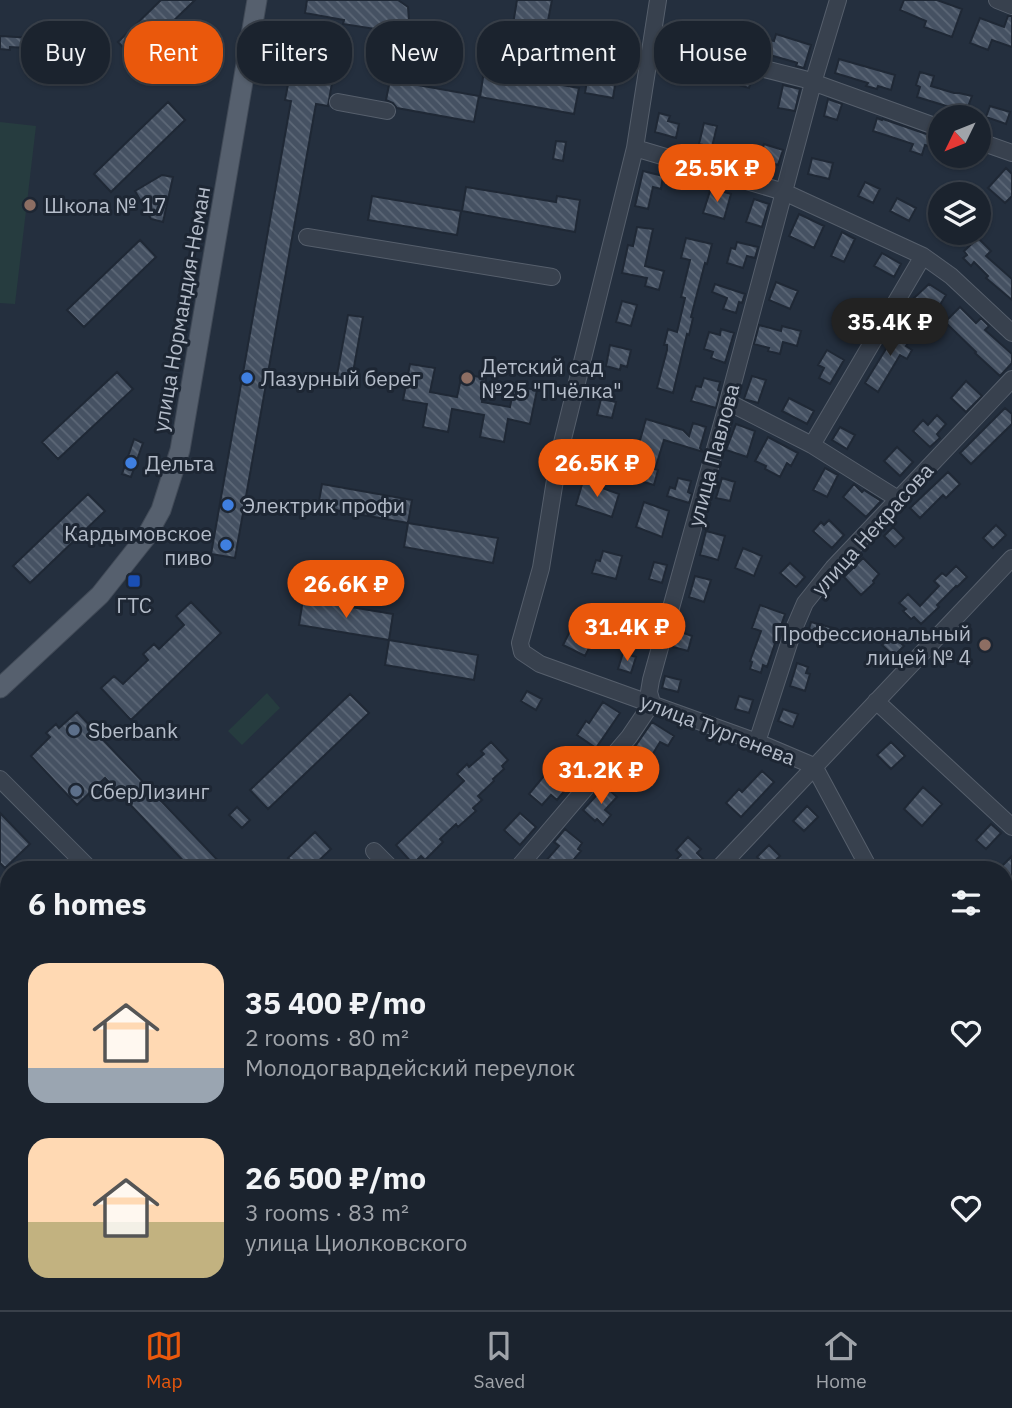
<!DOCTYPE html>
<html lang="en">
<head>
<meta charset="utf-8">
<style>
  body { margin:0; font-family:"IBM Plex Sans",sans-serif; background:#242b36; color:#f1f3f6; height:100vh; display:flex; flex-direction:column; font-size:26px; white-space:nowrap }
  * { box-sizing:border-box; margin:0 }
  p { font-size:23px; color:#a0a4aa }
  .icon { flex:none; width:38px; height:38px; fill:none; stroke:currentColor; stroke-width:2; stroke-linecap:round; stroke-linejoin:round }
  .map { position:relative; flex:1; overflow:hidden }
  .side { position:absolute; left:0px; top:861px; width:1013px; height:450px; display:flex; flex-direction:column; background:#1b232e; border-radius:28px 28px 0 0; box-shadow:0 2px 5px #0004,0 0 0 2px #39404a }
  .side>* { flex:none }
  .top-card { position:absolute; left:21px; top:21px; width:971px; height:63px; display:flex; gap:14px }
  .needle { width:46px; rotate:227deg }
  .controls { position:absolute; left:928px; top:105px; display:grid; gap:14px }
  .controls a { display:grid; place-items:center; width:63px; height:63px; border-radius:50%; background:#1b232e; box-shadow:0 2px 5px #0004,0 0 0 2px #39404a; font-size:35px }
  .price { position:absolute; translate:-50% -60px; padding:0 16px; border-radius:24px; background:#ea580c; color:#fff; font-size:23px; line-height:46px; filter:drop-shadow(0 2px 4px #0008) }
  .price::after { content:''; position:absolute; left:50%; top:42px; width:21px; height:16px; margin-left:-10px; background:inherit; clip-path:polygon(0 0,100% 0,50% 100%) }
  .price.current { background:#222; color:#fff }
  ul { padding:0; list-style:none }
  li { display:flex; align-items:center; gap:21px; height:175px; padding:0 28px }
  li span { display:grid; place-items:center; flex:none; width:196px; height:140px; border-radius:21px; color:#555 }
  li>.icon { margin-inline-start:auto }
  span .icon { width:84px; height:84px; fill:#fffc; stroke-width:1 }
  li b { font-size:30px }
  h2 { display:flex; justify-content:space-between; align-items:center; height:84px; padding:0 28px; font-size:30px }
  .chip { padding:0 24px; border-radius:28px; background:#1b232e; box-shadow:0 2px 5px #0004,0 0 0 2px #39404a; font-size:24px; line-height:63px }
  .chip.current { background:#ea580c; color:#fff }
  .tabs { display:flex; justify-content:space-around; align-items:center; height:98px; border-top:2px solid #39404a; background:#1b232e; font-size:19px; color:#a0a4aa }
  .tabs a { display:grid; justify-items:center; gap:4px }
  .tabs .current { color:#ea580c }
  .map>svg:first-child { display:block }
  .forest { fill:url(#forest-firs) }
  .pitch { fill:#263c3f }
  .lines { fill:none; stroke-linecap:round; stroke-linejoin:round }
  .stream { stroke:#394c67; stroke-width:3.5 }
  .building { fill:url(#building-back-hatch); stroke:#1f2835; stroke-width:2 }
  .minor-casing { stroke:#565f6c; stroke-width:18 }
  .major-casing { stroke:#414a57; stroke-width:21 }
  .minor { stroke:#38414e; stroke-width:16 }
  .major { stroke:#56606e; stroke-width:19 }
  .education-dot { fill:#8d6e63; stroke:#1d2633; stroke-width:2.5 }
  .shop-dot { fill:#3f7fe0; stroke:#1d2633; stroke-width:2.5 }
  .transit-dot { fill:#1a4fb4; stroke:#1d2633; stroke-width:2.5 }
  .service-dot { fill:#5c6f8a; stroke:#1d2633; stroke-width:2.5 }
  .labels { text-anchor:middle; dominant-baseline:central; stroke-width:6; stroke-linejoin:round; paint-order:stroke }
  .poi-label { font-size:21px; fill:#b4bcc9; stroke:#1d2633; text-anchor:start }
  .street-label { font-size:21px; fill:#b4bcc9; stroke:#1d2633 }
</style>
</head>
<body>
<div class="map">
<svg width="1012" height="1310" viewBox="0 0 1012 1310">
  <defs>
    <pattern id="forest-firs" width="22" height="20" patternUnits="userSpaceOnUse" patternTransform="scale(1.75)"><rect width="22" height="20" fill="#263c3f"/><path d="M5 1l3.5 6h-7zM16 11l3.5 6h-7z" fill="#435659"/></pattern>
    <pattern id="building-back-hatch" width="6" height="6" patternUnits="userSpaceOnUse" patternTransform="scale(1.75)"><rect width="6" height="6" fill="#455162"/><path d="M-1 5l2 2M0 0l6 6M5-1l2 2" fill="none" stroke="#5d6877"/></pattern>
  </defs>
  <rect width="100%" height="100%" fill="#242f3e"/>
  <path class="forest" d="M 1012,998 L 1012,1042 L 1004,1033 L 1005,1000 Z
    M 228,1302 L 269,1302 L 277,1310 L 231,1310 Z"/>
  <path class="pitch" d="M 0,122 L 36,126 L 15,304 L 0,303 Z
    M 267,693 L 280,708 L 242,745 L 228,731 Z"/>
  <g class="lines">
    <path class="stream" d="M 247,1302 L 252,1310"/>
  </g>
  <path class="building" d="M 161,0 L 195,0 L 134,59 L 118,42 Z
    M 307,0 L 398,0 L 408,7 L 409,20 L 405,40 L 381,36 L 382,30 L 343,24 L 344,20 L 305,13 Z
    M 517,0 L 552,0 L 546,31 L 536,30 L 534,40 L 511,36 Z
    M 904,0 L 937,0 L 962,9 L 952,37 L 924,27 L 926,21 L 900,10 Z
    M 1008,16 L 1012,16 L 1012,47 L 992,40 L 988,50 L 970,43 L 980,18 L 1004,27 Z
    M 680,25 L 696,28 L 690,58 L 700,61 L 696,80 L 669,74 L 674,54 L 675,54 Z
    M 737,25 L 752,29 L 750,35 L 774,41 L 776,34 L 811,45 L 804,68 L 796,66 L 797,63 L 798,63 L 759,52 L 758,56 L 726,49 L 729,40 L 733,42 Z
    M 595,30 L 623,35 L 613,98 L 585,93 Z
    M 0,36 L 49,39 L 48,49 L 10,47 L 10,50 L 0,49 Z
    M 839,59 L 895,75 L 891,90 L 878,86 L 877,89 L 866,86 L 868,83 L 835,73 Z
    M 292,64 L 328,70 L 326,82 L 332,83 L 328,106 L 316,104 L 235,558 L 211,554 L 291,101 L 285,100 Z
    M 484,71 L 579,88 L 574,114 L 480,97 Z
    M 920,72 L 934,76 L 931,86 L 954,93 L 959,93 L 972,96 L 966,112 L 917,97 L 920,87 L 916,85 Z
    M 739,73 L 752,77 L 749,88 L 736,84 Z
    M 390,80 L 479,96 L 474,122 L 397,108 L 393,103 L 386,100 Z
    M 783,85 L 800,89 L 795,111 L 778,108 Z
    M 828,99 L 842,104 L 837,120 L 824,116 Z
    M 168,102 L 185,120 L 111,192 L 94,174 Z
    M 990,106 L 1010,112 L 1006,124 L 986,117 Z
    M 659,113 L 670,116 L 668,121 L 679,124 L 676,138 L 655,132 Z
    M 877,118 L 882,120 L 883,119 L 935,137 L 932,147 L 925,145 L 922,155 L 910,151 L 913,144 L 873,131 Z
    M 704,123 L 717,126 L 712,147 L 699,144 Z
    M 556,141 L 566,142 L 563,161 L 553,159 Z
    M 764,144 L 783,150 L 778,165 L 762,160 L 763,157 L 760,157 Z
    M 812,158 L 833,163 L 829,179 L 808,174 Z
    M 1006,168 L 1012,174 L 1012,196 L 1005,203 L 988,188 Z
    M 643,171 L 663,176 L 661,189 L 653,187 L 648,209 L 635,206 Z
    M 162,175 L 173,177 L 163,222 L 151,219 L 135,191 Z
    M 865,182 L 880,189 L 873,203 L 858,196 Z
    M 466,187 L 556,202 L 557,196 L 580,200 L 575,232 L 462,211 Z
    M 711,188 L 731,194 L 724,219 L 703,213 Z
    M 372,196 L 461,211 L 457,235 L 368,220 Z
    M 897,198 L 916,208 L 909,221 L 890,211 Z
    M 754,199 L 769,204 L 762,227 L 746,222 Z
    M 799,214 L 824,226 L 814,248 L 789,236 Z
    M 637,227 L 653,229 L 645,266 L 664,271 L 659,290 L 645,286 L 647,278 L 622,273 L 628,245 L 633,246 Z
    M 842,232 L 855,239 L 844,262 L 831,256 Z
    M 686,238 L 712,244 L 707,264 L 705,263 L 691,317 L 693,318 L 689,335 L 687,334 L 673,393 L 657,388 L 667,350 L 667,345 L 664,345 L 668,329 L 677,332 L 685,298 L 681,297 L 690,260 L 681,258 Z
    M 978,238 L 991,251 L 986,256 L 1012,279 L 1012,300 L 986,278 L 988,276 L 974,262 L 971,266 L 963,258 L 967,255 L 964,251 Z
    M 140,240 L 156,257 L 84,327 L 67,310 Z
    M 737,242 L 758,247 L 755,258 L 747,256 L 743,268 L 727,263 L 731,248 L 735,249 Z
    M 882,253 L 901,264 L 894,277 L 874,266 Z
    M 776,282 L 798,291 L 790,309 L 769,300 Z
    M 715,284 L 745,294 L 742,303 L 739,302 L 736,313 L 723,309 L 727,298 L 712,292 Z
    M 929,284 L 946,295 L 935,313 L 931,309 L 927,314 L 916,307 L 920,302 L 914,298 Z
    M 622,301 L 637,305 L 631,326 L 616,322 Z
    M 863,305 L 874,311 L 860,337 L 847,329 L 856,313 L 857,314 Z
    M 960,307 L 976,323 L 981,318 L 989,326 L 985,330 L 1012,354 L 1012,363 L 1000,376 L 975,353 L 976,352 L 945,322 Z
    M 348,315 L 363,317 L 350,389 L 335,386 Z
    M 759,325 L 781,331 L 782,326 L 801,331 L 797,346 L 783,342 L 780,354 L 768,351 L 769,348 L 754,344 Z
    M 900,326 L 914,334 L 906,346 L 912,350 L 907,359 L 900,355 L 878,392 L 865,383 Z
    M 721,329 L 734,333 L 725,363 L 711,358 L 713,352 L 704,349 L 709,332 L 720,335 Z
    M 610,345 L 631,350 L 627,367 L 621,365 L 620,370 L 606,366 Z
    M 827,350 L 844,360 L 830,384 L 819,378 L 824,368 L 818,365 Z
    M 410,364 L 435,368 L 430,392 L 457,397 L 462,374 L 486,378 L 482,402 L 510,407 L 514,386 L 537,390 L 530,424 L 508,419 L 504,442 L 480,437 L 484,415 L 452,409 L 448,432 L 423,427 L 427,404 L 403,400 Z
    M 117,372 L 133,389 L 58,459 L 42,442 Z
    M 752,376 L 766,380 L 758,403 L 744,399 Z
    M 704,378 L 720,382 L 718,390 L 720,391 L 716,408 L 691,401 L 696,386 L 701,387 Z
    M 966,381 L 982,396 L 966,412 L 951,398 Z
    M 789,398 L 814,411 L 807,424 L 782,411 Z
    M 601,399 L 616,402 L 612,418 L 597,415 Z
    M 1005,408 L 1012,414 L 1012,424 L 971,464 L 960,453 Z
    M 937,415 L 946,424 L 937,434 L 940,438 L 930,447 L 913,431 L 923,420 L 928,425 Z
    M 646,419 L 683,430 L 689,436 L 693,423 L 706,427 L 700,448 L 703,452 L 664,440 L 655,469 L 658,470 L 654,485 L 640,481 L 644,470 L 629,465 L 634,450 L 637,451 Z
    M 736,424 L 755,431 L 747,457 L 726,450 Z
    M 840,427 L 855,435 L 847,449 L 832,440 Z
    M 768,437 L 798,453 L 791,466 L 787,463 L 780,477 L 765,469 L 766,466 L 755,461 Z
    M 134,439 L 143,443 L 131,477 L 122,474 Z
    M 897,447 L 913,462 L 900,476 L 884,461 Z
    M 825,468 L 838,475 L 827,497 L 813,490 Z
    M 948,472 L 960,484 L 946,498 L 943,495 L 920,518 L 910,508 Z
    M 678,478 L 691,481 L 688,492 L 692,494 L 689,503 L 667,496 L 670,487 L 675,489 Z
    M 722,478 L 735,482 L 730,501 L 716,498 Z
    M 583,481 L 619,494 L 612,517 L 576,505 Z
    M 322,484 L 412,500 L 408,523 L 318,507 Z
    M 854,484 L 862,492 L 864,490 L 881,501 L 866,517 L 843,497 Z
    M 88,494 L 105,511 L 30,583 L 13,566 Z
    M 644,502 L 669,511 L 662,537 L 636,527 Z
    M 829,520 L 844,535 L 832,548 L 813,531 L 821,522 L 824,525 Z
    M 408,523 L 498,538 L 493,563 L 404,547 Z
    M 996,525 L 1006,535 L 993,548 L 983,538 Z
    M 893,527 L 904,538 L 895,547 L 884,536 Z
    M 706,531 L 725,536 L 718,560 L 700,555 Z
    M 743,548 L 762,556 L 754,576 L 735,568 Z
    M 603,551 L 622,556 L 616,579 L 592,573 L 596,560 L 600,561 Z
    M 863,558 L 879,574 L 873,581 L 874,583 L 861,595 L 844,577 Z
    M 654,562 L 667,565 L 662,583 L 649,579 Z
    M 790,563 L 805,577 L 796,587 L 780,573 Z
    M 956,566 L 967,577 L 957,587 L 956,586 L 937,605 L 939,607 L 921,624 L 914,617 L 911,619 L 903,611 L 906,609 L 899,603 L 908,594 L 920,606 L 939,586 L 934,581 L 942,573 L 946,576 Z
    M 695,576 L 711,580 L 704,602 L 689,597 Z
    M 303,599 L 393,614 L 389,640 L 299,625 Z
    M 191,602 L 221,633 L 131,720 L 101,688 L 114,676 L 123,684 L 148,660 L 143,654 L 154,644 L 159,649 L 184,625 L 176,616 Z
    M 624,604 L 653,611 L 647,634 L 618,627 Z
    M 760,605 L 785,614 L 767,667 L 763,665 L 761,673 L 750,669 L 752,662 L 750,661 L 761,631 L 752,628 Z
    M 811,622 L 833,628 L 829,642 L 807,636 Z
    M 570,631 L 580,635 L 581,632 L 594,638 L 585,656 L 563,645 Z
    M 678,631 L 692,636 L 688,651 L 673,647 Z
    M 892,635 L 904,646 L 894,656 L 882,645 Z
    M 389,640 L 478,655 L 474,680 L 385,665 Z
    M 623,653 L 636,657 L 631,673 L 618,669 Z
    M 797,663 L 808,667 L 806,673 L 810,674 L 805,691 L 790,686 Z
    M 665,676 L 681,680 L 678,692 L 662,688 Z
    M 527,691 L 542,699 L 536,710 L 521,701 Z
    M 350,694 L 369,713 L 268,809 L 250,790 Z
    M 739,696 L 753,700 L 749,713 L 735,709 Z
    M 603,702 L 620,713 L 596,748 L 577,735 L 586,721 L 589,723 Z
    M 783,709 L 798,714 L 793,727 L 778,721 Z
    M 77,712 L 123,761 L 227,870 L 192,870 L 105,778 L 77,805 L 31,756 L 50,737 L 46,733 L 56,724 L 59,728 Z
    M 652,722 L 674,736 L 668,746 L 660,742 L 643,770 L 630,761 L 637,750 L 634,748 Z
    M 491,742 L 508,760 L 502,766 L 504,769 L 493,779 L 494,781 L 478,796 L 482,800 L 473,808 L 476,811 L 458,827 L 456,824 L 440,839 L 443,842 L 425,860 L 421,856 L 413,864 L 396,845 L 464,781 L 457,774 L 467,764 L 469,767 L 484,754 L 481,751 Z
    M 891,742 L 905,756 L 891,769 L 877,755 Z
    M 570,757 L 583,768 L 557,800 L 551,795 L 542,805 L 529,794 L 558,759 L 564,764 Z
    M 762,771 L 774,782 L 741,817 L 726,803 L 739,789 L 742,792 Z
    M 605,786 L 617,797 L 605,810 L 611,815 L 603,825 L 597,819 L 595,821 L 583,810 Z
    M 923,787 L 942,804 L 922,826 L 904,809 Z
    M 807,806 L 818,817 L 804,831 L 793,821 Z
    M 237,807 L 250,820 L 242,828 L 229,815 Z
    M 0,813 L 30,844 L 5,868 L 0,863 Z
    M 520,813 L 536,827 L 520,845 L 504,830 Z
    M 991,824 L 1001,833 L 986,849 L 976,840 Z
    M 565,829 L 582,843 L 578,849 L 581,851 L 565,870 L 538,870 L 559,846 L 554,842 Z
    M 315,832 L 331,849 L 309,870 L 299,870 L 288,858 Z
    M 688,837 L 701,849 L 697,853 L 704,860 L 694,870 L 666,870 L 681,855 L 676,850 Z
    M 769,845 L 780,856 L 774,862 L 781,870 L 748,870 L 759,859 L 757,857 Z
    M 1012,856 L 1012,882 L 1004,875 L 1004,870 L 999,869 Z"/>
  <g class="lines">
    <defs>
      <path id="minor" d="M 658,0 L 635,148 L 559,455 L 541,568 L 520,643 L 522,652 L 540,664 L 757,742 L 814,766 L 870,870
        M 997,0 L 1012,6
        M 725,59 L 804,79 L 940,128
        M 338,102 L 387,111
        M 978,141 L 1012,153
        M 635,148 L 784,192 L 923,256 L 951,276 L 1012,333
        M 307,237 L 552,277
        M 728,402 L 812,445 L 898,499
        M 812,445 L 923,256
        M 876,701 L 1012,827
        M 757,742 L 793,631 L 805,603 L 833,568 L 1012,379
        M 0,779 L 91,870
        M 374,851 L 393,870
        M 516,870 L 629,737 L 652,703 L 649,692 L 651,680 L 728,402 L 813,83 L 838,0
        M 717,870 L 1012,558
        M 416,1302 L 425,1310
        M 854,1302 L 863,1310
        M 515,1310 L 523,1302
        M 717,1310 L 724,1302"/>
      <path id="major" d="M 0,688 L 100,595 L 146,537 L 161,510 L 180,450 L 257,0"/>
    </defs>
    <use href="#minor" class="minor-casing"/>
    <use href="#major" class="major-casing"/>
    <use href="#minor" class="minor"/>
    <use href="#major" class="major"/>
  </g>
  <g class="education-dot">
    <circle cx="30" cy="205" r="7"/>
    <circle cx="467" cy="378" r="7"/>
    <circle cx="985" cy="645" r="7"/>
  </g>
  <g class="shop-dot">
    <circle cx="247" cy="378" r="7"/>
    <circle cx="131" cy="463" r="7"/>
    <circle cx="228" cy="505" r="7"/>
    <circle cx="226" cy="545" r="7"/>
  </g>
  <rect class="transit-dot" x="127" y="574" width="14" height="14" rx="3.5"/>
  <g class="service-dot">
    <circle cx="74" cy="730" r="7"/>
    <circle cx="76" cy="791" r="7"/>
  </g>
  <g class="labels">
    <g class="poi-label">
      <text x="44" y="205">Школа № 17</text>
      <text x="481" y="366">Детский сад<tspan x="481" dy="24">№25 "Пчёлка"</tspan></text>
      <text x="261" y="378">Лазурный берег</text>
      <text x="145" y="463">Дельта</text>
      <text x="242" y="505">Электрик профи</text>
      <text x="212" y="533" text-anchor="end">Кардымовское<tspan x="212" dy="24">пиво</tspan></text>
      <text x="134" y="605" text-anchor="middle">ГТС</text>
      <text x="971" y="633" text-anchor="end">Профессиональный<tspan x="971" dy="24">лицей № 4</tspan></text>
      <text x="88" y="730">Sberbank</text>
      <text x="90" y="791">СберЛизинг</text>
    </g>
    <g class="street-label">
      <text transform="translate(181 309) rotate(-80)">улица Нормандия-Неман</text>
      <text transform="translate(713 455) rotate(-75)">улица Павлова</text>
      <text transform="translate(872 529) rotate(-48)">улица Некрасова</text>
      <text transform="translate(718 729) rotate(21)">улица Тургенева</text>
    </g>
  </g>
</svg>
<div class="controls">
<a><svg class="needle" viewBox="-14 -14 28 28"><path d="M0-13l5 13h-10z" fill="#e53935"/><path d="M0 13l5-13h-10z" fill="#a0a4aa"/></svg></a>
<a><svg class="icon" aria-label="layers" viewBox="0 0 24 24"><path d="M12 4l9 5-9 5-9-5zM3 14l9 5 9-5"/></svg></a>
</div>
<b class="price" style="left:717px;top:204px">25.5K ₽</b>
<b class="price current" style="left:890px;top:358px">35.4K ₽</b>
<b class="price" style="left:597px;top:499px">26.5K ₽</b>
<b class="price" style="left:346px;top:620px">26.6K ₽</b>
<b class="price" style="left:627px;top:663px">31.4K ₽</b>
<b class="price" style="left:601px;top:806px">31.2K ₽</b>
<div class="top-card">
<a class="chip">Buy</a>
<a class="chip current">Rent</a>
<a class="chip">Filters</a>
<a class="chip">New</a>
<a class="chip">Apartment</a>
<a class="chip">House</a>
</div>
<section class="side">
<h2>6 homes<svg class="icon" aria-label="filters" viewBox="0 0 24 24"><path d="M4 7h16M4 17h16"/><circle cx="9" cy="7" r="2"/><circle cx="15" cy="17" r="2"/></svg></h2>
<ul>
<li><span style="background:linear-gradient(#ffd9b3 75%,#9aa5b1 0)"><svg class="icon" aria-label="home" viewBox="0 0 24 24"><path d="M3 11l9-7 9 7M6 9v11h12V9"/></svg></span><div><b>35 400 ₽/mo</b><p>2 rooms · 80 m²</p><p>Молодогвардейский переулок</p></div><svg class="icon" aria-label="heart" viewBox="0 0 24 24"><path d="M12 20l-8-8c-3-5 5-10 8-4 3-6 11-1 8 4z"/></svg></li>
<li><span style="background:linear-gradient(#ffd9b3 60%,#c2b280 0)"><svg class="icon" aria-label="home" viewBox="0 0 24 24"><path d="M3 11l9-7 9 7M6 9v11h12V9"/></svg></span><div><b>26 500 ₽/mo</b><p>3 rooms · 83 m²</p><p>улица Циолковского</p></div><svg class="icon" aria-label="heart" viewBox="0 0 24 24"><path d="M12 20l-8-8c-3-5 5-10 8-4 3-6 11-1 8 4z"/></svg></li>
</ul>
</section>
</div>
<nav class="tabs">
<a class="current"><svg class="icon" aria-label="map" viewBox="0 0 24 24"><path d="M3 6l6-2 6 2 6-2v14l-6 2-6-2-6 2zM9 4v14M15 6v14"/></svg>Map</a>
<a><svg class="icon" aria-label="saved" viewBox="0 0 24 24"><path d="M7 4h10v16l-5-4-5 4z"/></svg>Saved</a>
<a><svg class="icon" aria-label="home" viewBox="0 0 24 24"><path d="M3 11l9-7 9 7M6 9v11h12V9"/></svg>Home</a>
</nav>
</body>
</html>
